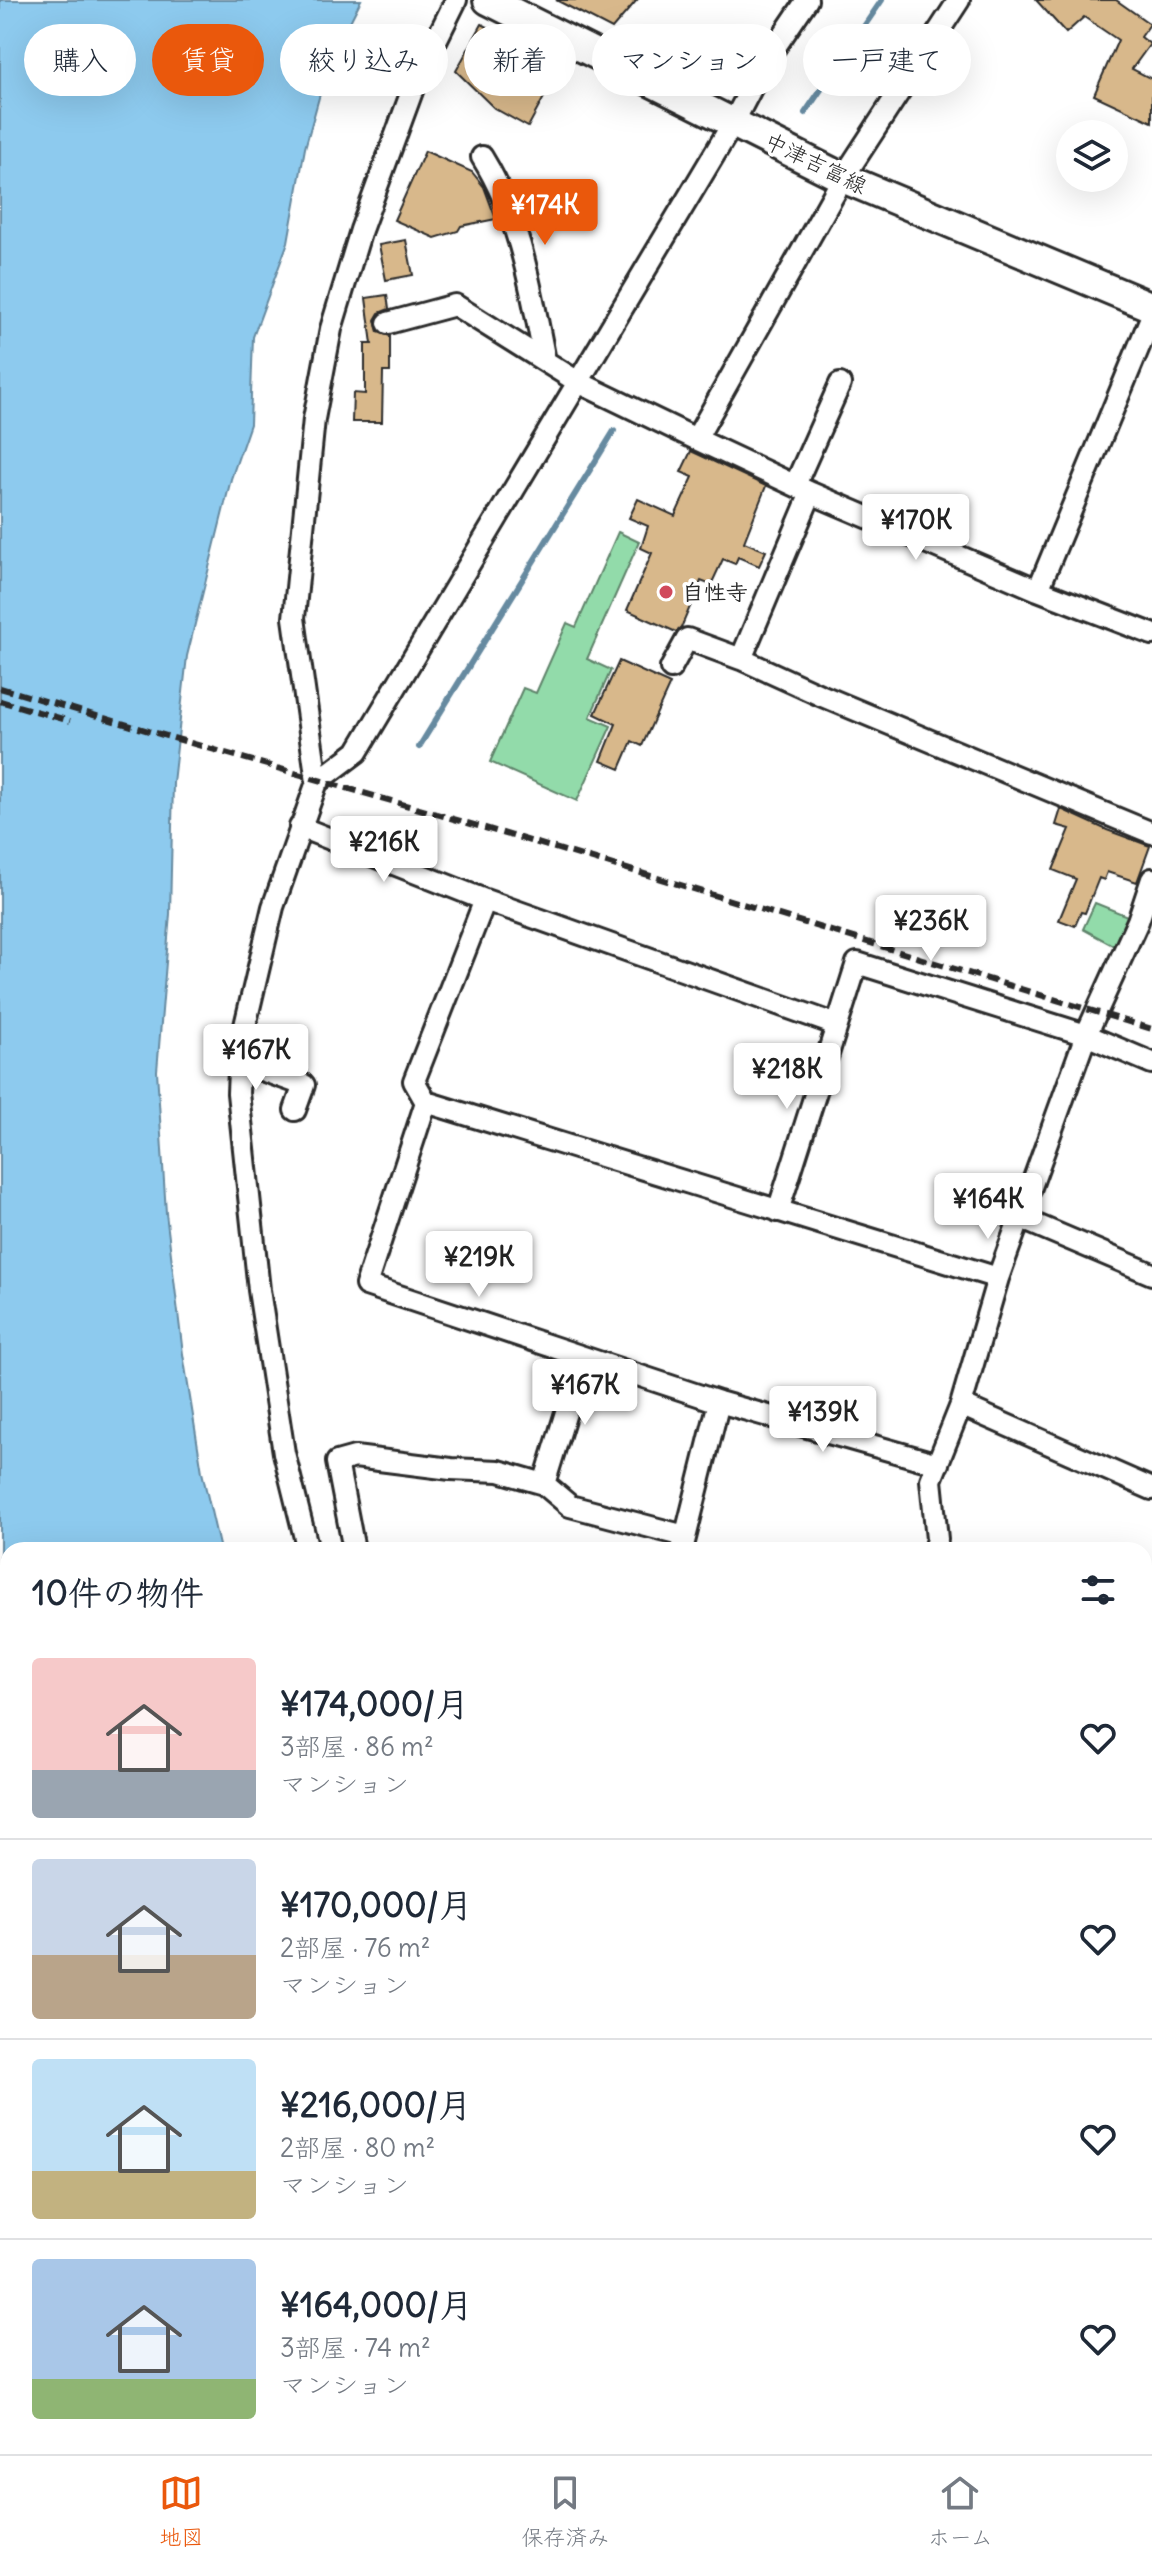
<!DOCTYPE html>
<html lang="ja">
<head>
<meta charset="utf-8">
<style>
  body { margin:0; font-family:Delius,"Klee One",sans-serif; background:#f2f2f3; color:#1f2937; height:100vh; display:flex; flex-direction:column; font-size:30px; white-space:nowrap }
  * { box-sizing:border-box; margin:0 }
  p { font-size:26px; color:#747a83 }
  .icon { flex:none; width:44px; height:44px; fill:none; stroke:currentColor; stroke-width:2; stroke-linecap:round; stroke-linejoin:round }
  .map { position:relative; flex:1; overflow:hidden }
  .sheet { position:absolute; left:0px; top:1542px; width:1152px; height:912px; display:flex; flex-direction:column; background:#fff; border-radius:24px 24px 0 0; box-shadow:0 8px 32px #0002 }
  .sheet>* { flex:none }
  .guide { position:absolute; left:24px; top:24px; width:1104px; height:72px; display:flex; gap:16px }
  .controls { position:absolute; left:1056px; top:120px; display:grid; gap:16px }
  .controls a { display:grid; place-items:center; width:72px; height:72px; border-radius:50%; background:#fff; box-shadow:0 8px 32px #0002; font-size:40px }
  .price { position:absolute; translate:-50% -68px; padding:0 18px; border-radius:8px; background:#fff; color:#222; font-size:26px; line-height:52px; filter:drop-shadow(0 2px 4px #0008) }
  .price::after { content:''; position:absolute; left:50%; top:48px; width:24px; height:18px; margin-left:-12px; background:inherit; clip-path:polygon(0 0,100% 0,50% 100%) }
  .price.on { background:#ea580c; color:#fff }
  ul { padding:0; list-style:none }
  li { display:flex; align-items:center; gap:24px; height:200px; padding:0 32px }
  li+li { border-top:2px solid #e0e1e3 }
  li span { display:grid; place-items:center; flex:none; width:224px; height:160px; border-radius:8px; color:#555 }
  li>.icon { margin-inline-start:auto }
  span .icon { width:96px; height:96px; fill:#fffc; stroke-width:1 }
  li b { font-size:34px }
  h2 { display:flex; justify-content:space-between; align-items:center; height:96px; padding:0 32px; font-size:34px }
  .chip { padding:0 28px; border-radius:36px; background:#fff; box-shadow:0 8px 32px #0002; font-size:28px; line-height:72px }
  .chip.on { background:#ea580c; color:#fff }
  .tabs { display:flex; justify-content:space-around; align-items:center; height:112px; border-top:2px solid #e0e1e3; background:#fff; font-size:22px; color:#747a83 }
  .tabs a { display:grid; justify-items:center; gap:4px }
  .tabs .on { color:#ea580c }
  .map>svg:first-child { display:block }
  .green { fill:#92dbaa; stroke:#5e836a; stroke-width:2 }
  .water { fill:#8dcaee; stroke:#668aa0; stroke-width:2 }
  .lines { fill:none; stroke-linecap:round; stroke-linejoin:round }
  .stream { stroke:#668aa0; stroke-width:6 }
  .building { fill:#d8b88b; stroke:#2b2b2b; stroke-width:2 }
  .minor-casing { stroke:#2b2b2b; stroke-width:26 }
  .tertiary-casing { stroke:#2b2b2b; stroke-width:32 }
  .secondary-casing { stroke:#2b2b2b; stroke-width:34 }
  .primary-casing { stroke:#2b2b2b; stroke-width:38 }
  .minor { stroke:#fff; stroke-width:20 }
  .tertiary { stroke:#fff; stroke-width:26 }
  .secondary { stroke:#fff; stroke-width:28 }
  .primary { stroke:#fff; stroke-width:32 }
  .rail { stroke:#2b2b2b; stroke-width:6; stroke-dasharray:12 6; stroke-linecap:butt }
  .poi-dot { fill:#d1495b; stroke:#fff; stroke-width:3 }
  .labels { text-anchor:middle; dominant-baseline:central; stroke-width:7; stroke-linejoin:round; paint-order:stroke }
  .street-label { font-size:22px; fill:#2b2b2b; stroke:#fff }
  .poi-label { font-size:22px; font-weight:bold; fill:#2b2b2b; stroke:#fff; text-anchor:start }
</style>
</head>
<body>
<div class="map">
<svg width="1152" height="2454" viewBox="0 0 1152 2454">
  <rect width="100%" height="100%" fill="#fff"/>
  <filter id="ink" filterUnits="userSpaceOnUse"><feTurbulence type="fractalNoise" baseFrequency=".0125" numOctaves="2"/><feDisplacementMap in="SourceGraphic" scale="16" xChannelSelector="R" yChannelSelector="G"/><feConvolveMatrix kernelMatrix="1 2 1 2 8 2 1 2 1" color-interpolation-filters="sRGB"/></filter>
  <g filter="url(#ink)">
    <path class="green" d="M 618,532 L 639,542 L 587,659 L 611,670 L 590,717 L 611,726 L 577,801 L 490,762 L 523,688 L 536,693 L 567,623 L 576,627 Z
      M 1095,903 L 1130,917 L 1118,948 L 1083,929 Z"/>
    <path class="water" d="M 0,0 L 361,0 L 328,65 L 305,148 L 288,242 L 253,337 L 250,424 L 231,479 L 187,656 L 173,783 L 170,914 L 157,1071 L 166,1213 L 183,1354 L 202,1472 L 220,1550 L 8,1550 L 8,2007 L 0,1982 Z
      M 153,2446 L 455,2446 L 457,2454 L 154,2454 Z"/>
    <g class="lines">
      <path class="stream" d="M 805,113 L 882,0
        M 419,747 L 614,431
        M 1144,1964 L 1152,1955
        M 899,2446 L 907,2454"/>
    </g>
    <path class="building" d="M 556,0 L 637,0 L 612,29 Z
      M 1036,0 L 1116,0 L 1150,24 L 1141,37 L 1150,44 L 1132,69 L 1152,79 L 1152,122 L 1094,95 L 1118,40 L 1084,17 L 1066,33 Z
      M 482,24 L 561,66 L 528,127 L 494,108 L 456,71 Z
      M 425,151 L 472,172 L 484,187 L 496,219 L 461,226 L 458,231 L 435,238 L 394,220 Z
      M 406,240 L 413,275 L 386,280 L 379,245 Z
      M 387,295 L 389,309 L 379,313 L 375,320 L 378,332 L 390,336 L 390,372 L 383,372 L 382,422 L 352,422 L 353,393 L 365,394 L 365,344 L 372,344 L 366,298 Z
      M 691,451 L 766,486 L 744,542 L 766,551 L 759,566 L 738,557 L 735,564 L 723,559 L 711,585 L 701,581 L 681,628 L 676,632 L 627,610 L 652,553 L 641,548 L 648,526 L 629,518 L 638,499 L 675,516 L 693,477 L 681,472 Z
      M 619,661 L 670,684 L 642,746 L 632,741 L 620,769 L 601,761 L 616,724 L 595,714 Z
      M 1061,809 L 1107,830 L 1150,846 L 1137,882 L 1107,872 L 1104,880 L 1099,878 L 1085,913 L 1081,912 L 1075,926 L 1059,920 L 1076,879 L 1053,870 L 1070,829 L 1056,825 Z"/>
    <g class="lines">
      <defs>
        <path id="minor" d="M 482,157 C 521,220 531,290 545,361
          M 388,323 L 455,305 L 578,382 L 696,439 L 811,493 L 1038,590 L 1152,634
          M 696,439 L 843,178 L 959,0
          M 795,485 L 840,384
          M 811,493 L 741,659 L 820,695 L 1152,833
          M 1038,590 L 1152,315
          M 671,668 L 687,639 L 741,659
          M 317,782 L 357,752 L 733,123 L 765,62 L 807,0
          M 300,827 L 485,900 L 837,1025
          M 485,900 L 414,1081 L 426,1102 L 998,1278
          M 239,1062 L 304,1085 L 295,1110
          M 426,1102 L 366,1285 L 719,1402 L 938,1464
          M 778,1211 L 857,963 L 1086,1035 L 1152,1063
          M 1020,1218 L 1152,1274
          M 961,1405 L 1152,1489
          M 544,1484 L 583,1357
          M 308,1550 L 284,1453 L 259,1290 L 238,1093 L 240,1047 L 273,907 L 317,782 L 294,618 L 314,419 L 331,329 L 361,230 L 415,83 L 456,0
          M 354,1550 L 337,1462 L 355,1457 L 451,1469 L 499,1471 L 544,1484 L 570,1506 L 685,1536
          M 682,1550 L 719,1402
          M 934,1550 L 937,1539 L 931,1480 L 961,1405 L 998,1278 L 1086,1035 L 1138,921 L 1152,879
          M 1144,1700 L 1152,1703
          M 1144,1814 L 1152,1809
          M 1144,1891 L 1152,1903
          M 1144,1991 L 1152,1983
          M 847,2454 L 876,2446"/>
        <path id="tertiary" d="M 588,2446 L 592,2454"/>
        <path id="secondary" d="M 488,0 L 843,178 L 1152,307"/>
        <path id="primary" d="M 0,1848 L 8,1851
          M 1144,2167 L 1152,2169"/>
      </defs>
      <use href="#minor" class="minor-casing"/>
      <use href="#tertiary" class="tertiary-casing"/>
      <use href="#secondary" class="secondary-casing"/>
      <use href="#primary" class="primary-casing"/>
      <use href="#minor" class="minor"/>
      <use href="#tertiary" class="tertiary"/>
      <use href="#secondary" class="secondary"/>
      <use href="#primary" class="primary"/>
      <path class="rail" d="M 0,688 L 641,873 L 1152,1029
        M 0,701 L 70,721"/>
    </g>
  </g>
  <circle class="poi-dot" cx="666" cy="592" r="8"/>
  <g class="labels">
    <g class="street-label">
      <text transform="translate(816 163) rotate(26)">中津吉富線</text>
    </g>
    <g class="poi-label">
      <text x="682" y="592">自性寺</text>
    </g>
  </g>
</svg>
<div class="controls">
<a><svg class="icon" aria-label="layers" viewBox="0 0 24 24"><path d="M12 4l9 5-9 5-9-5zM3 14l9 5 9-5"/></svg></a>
</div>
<b class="price on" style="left:545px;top:247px">¥174K</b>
<b class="price" style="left:916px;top:562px">¥170K</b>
<b class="price" style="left:384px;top:884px">¥216K</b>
<b class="price" style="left:931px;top:963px">¥236K</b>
<b class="price" style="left:256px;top:1092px">¥167K</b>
<b class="price" style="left:787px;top:1111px">¥218K</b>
<b class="price" style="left:988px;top:1241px">¥164K</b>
<b class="price" style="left:479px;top:1299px">¥219K</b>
<b class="price" style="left:585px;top:1427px">¥167K</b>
<b class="price" style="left:823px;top:1454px">¥139K</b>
<div class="guide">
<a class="chip">購入</a>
<a class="chip on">賃貸</a>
<a class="chip">絞り込み</a>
<a class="chip">新着</a>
<a class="chip">マンション</a>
<a class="chip">一戸建て</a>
</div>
<section class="sheet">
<h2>10件の物件<svg class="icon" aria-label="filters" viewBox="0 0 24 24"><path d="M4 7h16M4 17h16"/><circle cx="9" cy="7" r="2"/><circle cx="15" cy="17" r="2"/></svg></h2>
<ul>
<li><span style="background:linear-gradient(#f6c9c9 70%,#9aa5b1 0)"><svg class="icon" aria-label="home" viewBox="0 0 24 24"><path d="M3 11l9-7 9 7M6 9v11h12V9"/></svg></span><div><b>¥174,000/月</b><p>3部屋 · 86 m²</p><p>マンション</p></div><svg class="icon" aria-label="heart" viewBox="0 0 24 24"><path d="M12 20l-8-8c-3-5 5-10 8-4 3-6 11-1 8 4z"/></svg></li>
<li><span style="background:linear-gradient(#c9d6e8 60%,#b9a48a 0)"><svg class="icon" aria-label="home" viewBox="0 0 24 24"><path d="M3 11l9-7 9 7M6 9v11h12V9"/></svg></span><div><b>¥170,000/月</b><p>2部屋 · 76 m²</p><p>マンション</p></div><svg class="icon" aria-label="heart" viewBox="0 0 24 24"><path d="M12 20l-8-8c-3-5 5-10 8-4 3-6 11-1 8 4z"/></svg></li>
<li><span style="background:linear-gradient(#bfe0f5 70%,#c2b280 0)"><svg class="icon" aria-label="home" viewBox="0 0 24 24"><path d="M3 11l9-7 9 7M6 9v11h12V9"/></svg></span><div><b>¥216,000/月</b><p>2部屋 · 80 m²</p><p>マンション</p></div><svg class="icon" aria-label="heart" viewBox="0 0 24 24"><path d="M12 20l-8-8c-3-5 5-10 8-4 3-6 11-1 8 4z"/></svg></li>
<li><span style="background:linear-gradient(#a9c7e8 75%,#8fb573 0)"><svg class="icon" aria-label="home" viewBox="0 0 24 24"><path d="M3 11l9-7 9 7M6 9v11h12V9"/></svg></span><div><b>¥164,000/月</b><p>3部屋 · 74 m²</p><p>マンション</p></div><svg class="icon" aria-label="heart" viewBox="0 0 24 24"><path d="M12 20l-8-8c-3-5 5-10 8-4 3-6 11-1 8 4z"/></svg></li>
</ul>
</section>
</div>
<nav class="tabs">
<a class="on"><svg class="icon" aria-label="map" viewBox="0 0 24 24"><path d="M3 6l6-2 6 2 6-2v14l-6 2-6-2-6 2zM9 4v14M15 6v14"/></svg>地図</a>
<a><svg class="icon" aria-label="saved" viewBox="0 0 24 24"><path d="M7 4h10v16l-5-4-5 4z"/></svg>保存済み</a>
<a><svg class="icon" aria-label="home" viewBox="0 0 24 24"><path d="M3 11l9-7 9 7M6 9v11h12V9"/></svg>ホーム</a>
</nav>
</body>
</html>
